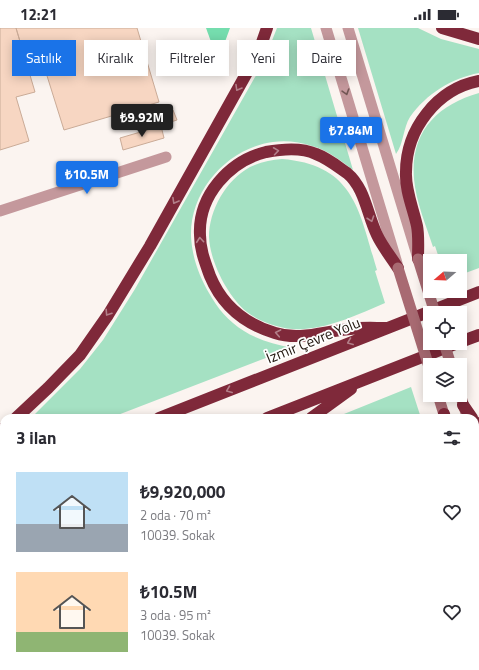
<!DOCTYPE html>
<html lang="tr">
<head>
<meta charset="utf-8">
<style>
  body { margin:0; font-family:"Titillium Web",sans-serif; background:#f7f7f7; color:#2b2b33; height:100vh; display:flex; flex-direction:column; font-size:15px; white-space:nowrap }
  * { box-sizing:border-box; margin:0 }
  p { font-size:13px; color:#7c7c81 }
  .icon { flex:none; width:22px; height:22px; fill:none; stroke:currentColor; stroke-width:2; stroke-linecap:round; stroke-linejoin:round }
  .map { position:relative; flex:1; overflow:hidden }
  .details { position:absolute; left:0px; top:386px; width:479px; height:256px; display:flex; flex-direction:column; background:#fff; border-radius:12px 12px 0 0; box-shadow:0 2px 10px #0003 }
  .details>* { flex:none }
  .guide { position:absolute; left:12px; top:12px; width:455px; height:36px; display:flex; gap:8px }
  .needle { width:26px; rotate:251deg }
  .fabs { position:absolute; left:423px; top:226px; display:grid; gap:8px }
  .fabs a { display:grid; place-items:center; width:44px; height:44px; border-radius:0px; background:#fff; box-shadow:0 2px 10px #0003; font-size:20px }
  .price { position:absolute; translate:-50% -34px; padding:0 9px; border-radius:4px; background:#1a73e8; color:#fff; font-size:13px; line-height:26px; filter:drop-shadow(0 1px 2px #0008) }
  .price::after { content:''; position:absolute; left:50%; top:24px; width:12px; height:9px; margin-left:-6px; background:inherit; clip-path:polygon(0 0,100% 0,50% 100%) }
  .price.selected { background:#222; color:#fff }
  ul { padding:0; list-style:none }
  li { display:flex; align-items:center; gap:12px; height:100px; padding:0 16px }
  li span { display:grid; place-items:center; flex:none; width:112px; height:80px; border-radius:0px; color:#555 }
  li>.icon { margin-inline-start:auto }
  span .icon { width:48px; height:48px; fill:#fffc; stroke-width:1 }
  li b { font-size:17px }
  h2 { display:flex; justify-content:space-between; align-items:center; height:48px; padding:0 16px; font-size:17px }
  .pill { padding:0 14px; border-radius:0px; background:#fff; box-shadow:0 2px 10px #0003; font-size:14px; line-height:36px }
  .pill.selected { background:#1a73e8; color:#fff }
  .status { display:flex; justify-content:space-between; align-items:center; height:28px; padding:0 20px; background:#fff; direction:ltr }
  .status svg { height:11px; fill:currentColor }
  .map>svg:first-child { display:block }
  .green { fill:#a5e1c3 }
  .forest { fill:#75ddae }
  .building { fill:#f7d6c2; stroke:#caab97 }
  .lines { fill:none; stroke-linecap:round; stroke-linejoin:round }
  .minor { stroke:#c4989c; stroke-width:11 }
  .tertiary { stroke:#c4989c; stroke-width:11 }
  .secondary { stroke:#a86a72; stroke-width:11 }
  .motorway { stroke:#7f293a; stroke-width:12 }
  .secondary-bridge { stroke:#a86a72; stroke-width:11 }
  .oneway { stroke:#b27f89 }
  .oneway2 { stroke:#725654 }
  .labels { text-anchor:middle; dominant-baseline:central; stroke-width:3.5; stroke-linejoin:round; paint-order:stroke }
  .street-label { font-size:15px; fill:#20150d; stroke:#fff }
</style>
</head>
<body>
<div class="status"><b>12:21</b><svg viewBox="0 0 49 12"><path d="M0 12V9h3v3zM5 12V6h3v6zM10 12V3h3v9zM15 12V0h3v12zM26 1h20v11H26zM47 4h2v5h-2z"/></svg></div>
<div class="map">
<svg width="479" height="642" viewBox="0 0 479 642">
  <rect width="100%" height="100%" fill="#fbf4f0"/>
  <path class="green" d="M 277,0 L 311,0 L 353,142 C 341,133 328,122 312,118 C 300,114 286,112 273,114 C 228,120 190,162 191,208 C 192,229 199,248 209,265 C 218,281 228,293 244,303 C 258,312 275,316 292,320 L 110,390 L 31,390 L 80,341 L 103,312 L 135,261 L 263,35 Z
    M 358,0 L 418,0 L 441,11 L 479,21 L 479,45 C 452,50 426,66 410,89 C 403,100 404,115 396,126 Z
    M 479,65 L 479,240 L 460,247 L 460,233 L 440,233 L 435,218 L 433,219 C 426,197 416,174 414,151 C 410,104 437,77 479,65 Z
    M 282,131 C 355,137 359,183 377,242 L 375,243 L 385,275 C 359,286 332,299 304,301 C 286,303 261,295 247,284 C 228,269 210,234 209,209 C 209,182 226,152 250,139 C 261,134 271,132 282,131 Z
    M 411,359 L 421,390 L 333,390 L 339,388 Z
    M 4,512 L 4,559 L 0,559 L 0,514 Z
    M 475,519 L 479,532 L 479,642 L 354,642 L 337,638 L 475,638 Z"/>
  <path class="forest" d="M 206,0 L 230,0 L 218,33 Z"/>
  <path class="building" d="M 0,0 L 16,0 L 35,64 L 16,69 L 29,113 L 0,122 Z
    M 16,0 L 137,0 L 159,74 L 64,102 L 43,35 L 28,40 Z
    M 173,82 L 177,92 L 164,96 L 161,86 Z
    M 161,98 L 164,110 L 123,122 L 120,110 Z"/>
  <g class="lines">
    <path class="minor" d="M 0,183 L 166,129"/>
    <path class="tertiary" d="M 326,0 L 397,235
      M 348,0 L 417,227"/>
    <path class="secondary" d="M 460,366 L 466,385
      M 438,367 L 445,390
      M 475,414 L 479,426
      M 475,481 L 479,493"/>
    <path class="motorway" d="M 442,0 L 479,11
      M 418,231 C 418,221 419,208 417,198 C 413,180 405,162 406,144 C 406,101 437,61 479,53
      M 386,300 C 374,300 362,299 350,301 C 325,303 300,313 275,305 C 245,296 222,277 210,248 C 205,234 200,222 200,207 C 198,168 229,133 266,124 C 282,121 301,119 316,126 C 327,130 337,138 347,145 C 365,160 367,186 377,207 C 382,218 391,229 398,240
      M 460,314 L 479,307
      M 463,377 L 472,390
      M 444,386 L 445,390
      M 16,390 L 48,360 L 80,327 L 108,287 L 150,218 L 259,23 L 267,0
      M 159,390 L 479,264
      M 267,390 L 458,315
      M 311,390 L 351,361
      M 475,394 L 479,400
      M 0,403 L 4,400
      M 0,453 L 4,451
      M 0,494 L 4,493
      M 0,566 L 4,566
      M 301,638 L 318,642"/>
    <path class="secondary-bridge" d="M 418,231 L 435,285
      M 398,240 L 430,342
      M 444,315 L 451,337"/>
  </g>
  <defs><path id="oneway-chevron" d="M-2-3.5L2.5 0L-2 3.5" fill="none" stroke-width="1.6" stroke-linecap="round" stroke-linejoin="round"/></defs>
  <g class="oneway">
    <use href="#oneway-chevron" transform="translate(238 60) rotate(120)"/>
    <use href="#oneway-chevron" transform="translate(276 123) rotate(-8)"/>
    <use href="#oneway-chevron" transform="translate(175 173) rotate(119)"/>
    <use href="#oneway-chevron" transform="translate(371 191) rotate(71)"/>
    <use href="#oneway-chevron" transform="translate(200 212) rotate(-95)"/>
    <use href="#oneway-chevron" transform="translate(108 285) rotate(123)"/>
    <use href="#oneway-chevron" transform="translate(278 305) rotate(-169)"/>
    <use href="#oneway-chevron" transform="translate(350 314) rotate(158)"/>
    <use href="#oneway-chevron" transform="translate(229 362) rotate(158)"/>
  </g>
  <use class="oneway2" href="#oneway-chevron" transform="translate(346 64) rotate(73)"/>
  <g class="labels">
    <g class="street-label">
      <text transform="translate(313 312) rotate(-22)">İzmir Çevre Yolu</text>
    </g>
  </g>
</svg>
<div class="fabs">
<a><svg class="needle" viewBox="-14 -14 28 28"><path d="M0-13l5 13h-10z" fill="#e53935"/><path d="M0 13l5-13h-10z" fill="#7c7c81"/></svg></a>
<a><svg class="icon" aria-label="locate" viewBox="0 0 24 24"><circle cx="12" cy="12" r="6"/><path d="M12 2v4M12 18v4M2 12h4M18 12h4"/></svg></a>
<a><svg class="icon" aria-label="layers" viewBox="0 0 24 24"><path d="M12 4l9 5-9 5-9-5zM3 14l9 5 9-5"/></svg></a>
</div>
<b class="price selected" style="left:142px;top:110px">₺9.92M</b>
<b class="price" style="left:351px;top:123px">₺7.84M</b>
<b class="price" style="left:87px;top:167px">₺10.5M</b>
<div class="guide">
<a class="pill selected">Satılık</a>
<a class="pill">Kiralık</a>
<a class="pill">Filtreler</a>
<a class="pill">Yeni</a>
<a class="pill">Daire</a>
</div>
<section class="details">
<h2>3 ilan<svg class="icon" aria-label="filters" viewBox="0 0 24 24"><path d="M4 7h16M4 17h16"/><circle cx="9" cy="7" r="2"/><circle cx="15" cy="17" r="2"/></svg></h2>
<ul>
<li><span style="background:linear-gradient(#bfe0f5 65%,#9aa5b1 0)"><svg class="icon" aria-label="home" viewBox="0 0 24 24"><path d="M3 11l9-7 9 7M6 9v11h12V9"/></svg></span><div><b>₺9,920,000</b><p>2 oda · 70 m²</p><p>10039. Sokak</p></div><svg class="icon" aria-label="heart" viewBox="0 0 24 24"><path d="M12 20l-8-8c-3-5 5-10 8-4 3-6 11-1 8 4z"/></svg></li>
<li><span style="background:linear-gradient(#ffd9b3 75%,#8fb573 0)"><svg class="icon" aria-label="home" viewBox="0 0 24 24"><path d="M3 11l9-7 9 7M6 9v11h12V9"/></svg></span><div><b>₺10.5M</b><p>3 oda · 95 m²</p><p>10039. Sokak</p></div><svg class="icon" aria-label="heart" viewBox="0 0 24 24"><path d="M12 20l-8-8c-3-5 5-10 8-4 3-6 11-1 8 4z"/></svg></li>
</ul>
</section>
</div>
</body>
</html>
